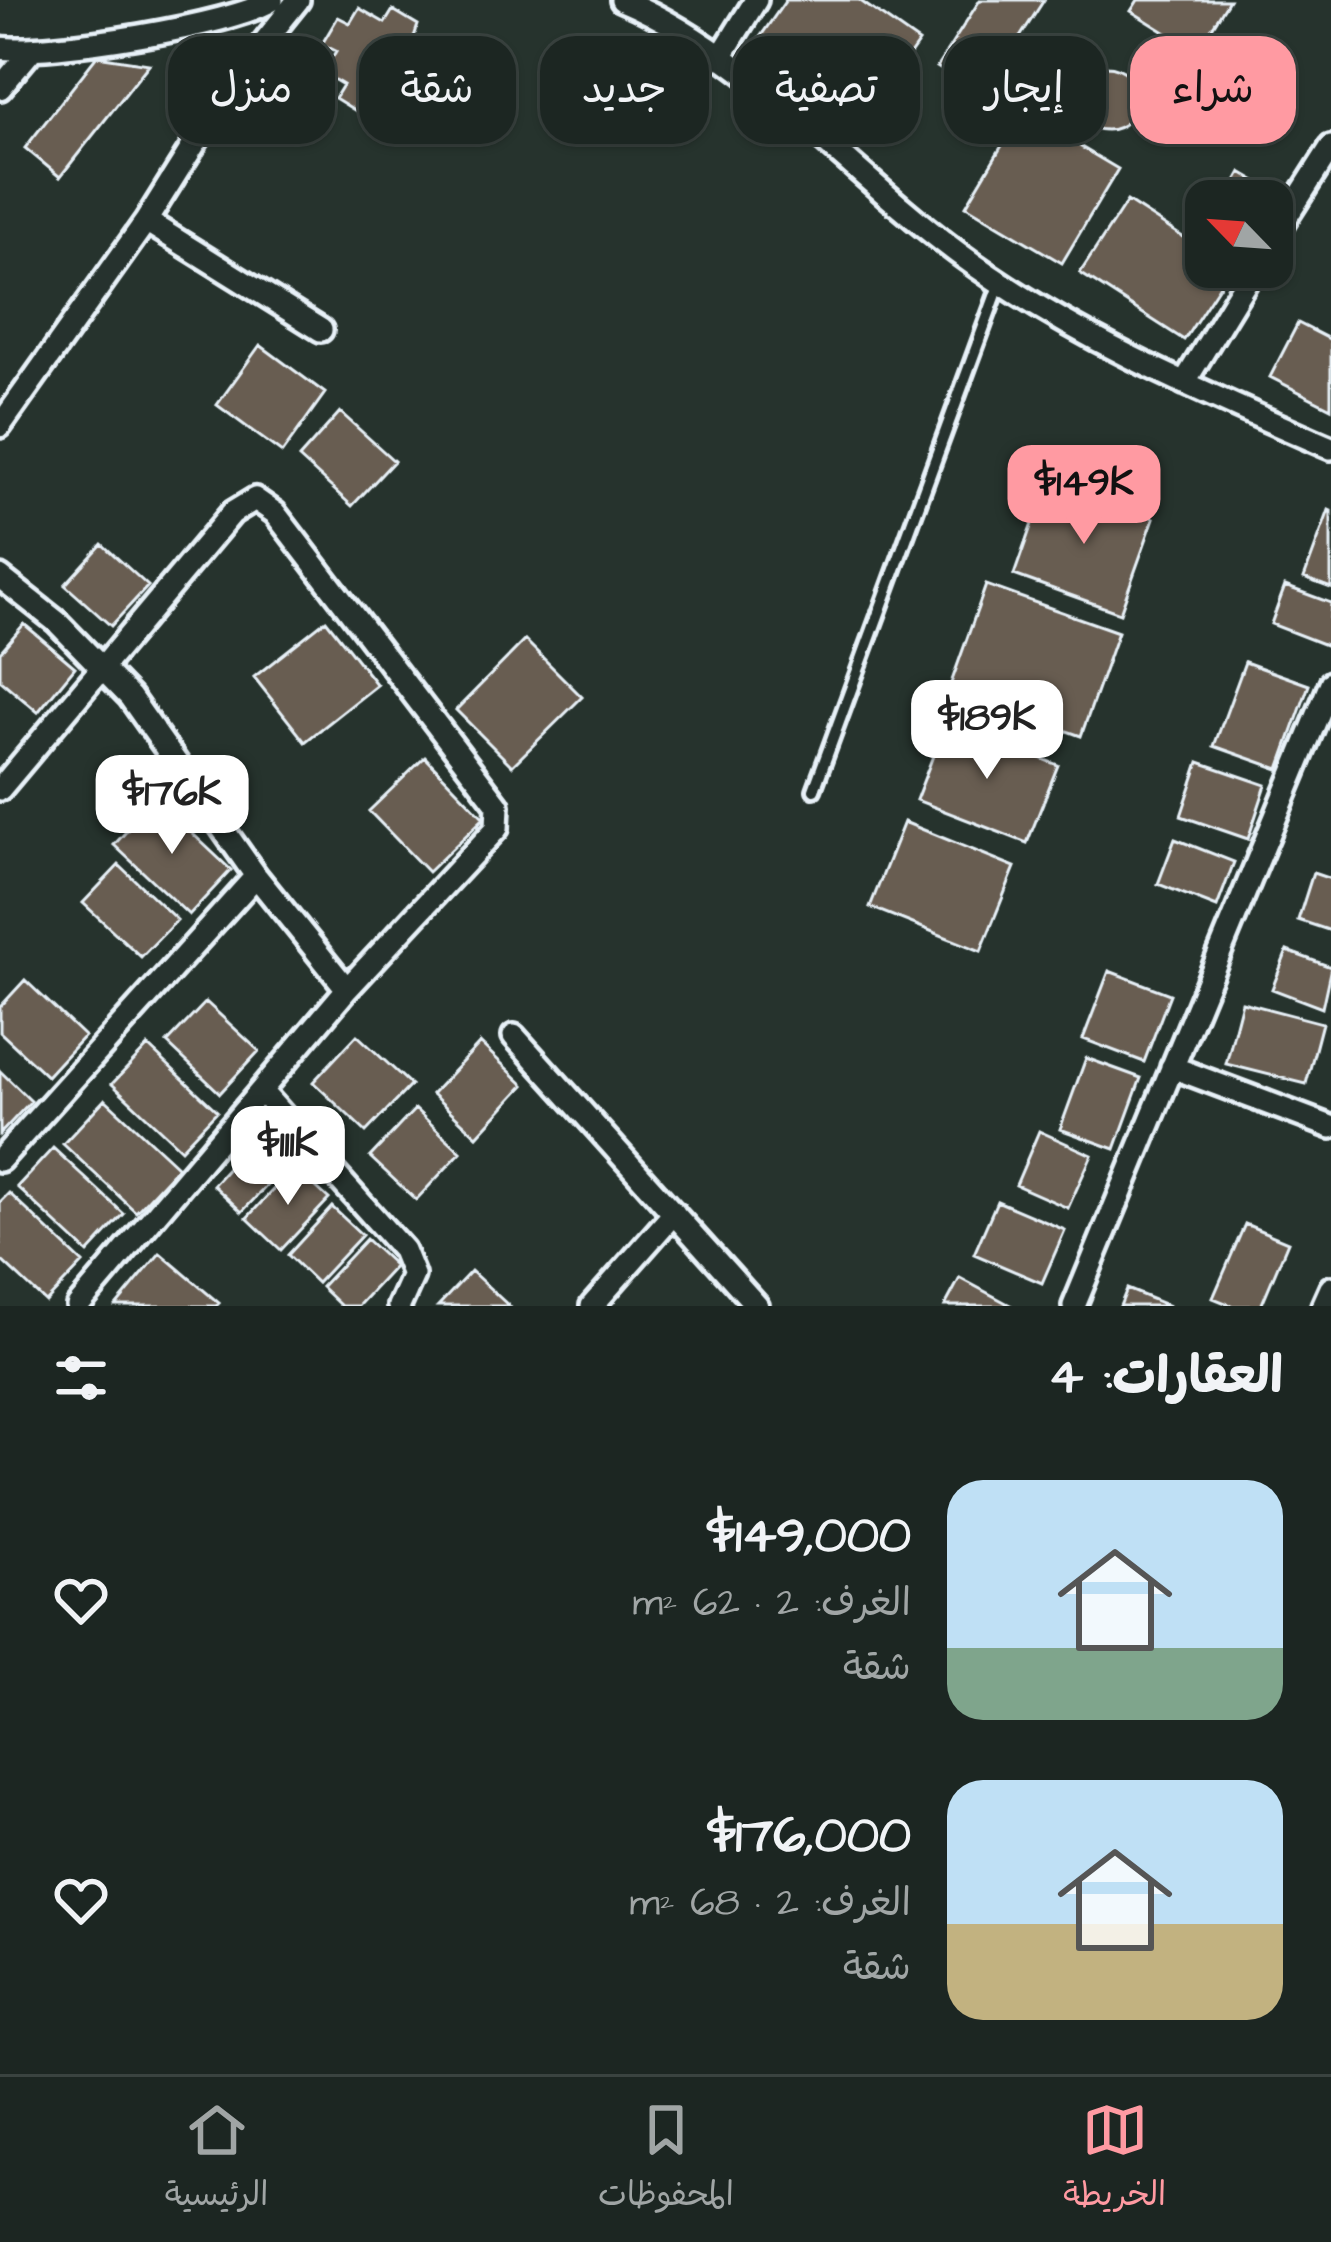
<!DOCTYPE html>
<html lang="ar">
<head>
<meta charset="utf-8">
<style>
  body { margin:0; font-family:"Architects Daughter","Playpen Sans Arabic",sans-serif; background:#29322f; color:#f1f3f6; direction:rtl; height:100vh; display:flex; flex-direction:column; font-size:45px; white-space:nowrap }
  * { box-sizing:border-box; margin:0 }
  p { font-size:39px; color:#a0a5a5 }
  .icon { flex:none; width:66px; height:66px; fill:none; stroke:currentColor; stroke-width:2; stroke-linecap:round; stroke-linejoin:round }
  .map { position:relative; height:1306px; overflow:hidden; direction:ltr }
  .side { display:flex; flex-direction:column; background:#1c2622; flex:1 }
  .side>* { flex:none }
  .hud { position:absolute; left:36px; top:36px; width:1260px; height:108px; direction:rtl; display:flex; gap:24px }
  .needle { width:78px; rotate:295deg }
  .buttons { position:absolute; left:1185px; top:180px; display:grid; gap:24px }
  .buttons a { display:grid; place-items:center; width:108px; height:108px; border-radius:24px; background:#1c2622; box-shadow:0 3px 9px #0004,0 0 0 3px #3a4340; font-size:60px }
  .price { position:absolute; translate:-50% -102px; padding:0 27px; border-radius:24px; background:#fff; color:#222; font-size:39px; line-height:78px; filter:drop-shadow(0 3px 6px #0008) }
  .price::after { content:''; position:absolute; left:50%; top:72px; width:36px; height:27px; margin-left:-18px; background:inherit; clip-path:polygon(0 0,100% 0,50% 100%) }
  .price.current { background:#ff9aa2; color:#111 }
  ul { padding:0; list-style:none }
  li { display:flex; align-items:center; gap:36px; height:300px; padding:0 48px }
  li span { display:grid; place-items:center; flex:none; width:336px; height:240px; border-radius:36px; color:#555 }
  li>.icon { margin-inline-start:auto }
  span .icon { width:144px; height:144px; fill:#fffc; stroke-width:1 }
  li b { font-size:51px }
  h2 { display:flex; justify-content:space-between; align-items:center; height:144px; padding:0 48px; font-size:51px }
  .tag { padding:0 42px; border-radius:36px; background:#1c2622; box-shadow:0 3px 9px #0004,0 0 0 3px #3a4340; font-size:42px; line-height:108px }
  .tag.current { background:#ff9aa2; color:#111 }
  .tabs { display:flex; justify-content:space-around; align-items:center; height:168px; border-top:3px solid #3a4340; background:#1c2622; font-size:33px; color:#a0a5a5 }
  .tabs a { display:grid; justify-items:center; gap:6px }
  .tabs .current { color:#ff9aa2 }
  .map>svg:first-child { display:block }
  .building { fill:#675d51; stroke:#e8f1f8; stroke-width:3 }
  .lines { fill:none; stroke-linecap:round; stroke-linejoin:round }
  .lane-casing { stroke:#e8f1f8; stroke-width:20 }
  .street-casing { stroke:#e8f1f8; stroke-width:30 }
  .lane { stroke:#26332d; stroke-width:10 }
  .street { stroke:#26332d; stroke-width:21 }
</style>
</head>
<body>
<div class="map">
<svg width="1331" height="1306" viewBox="0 0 1331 1306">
  <rect width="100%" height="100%" fill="#26332d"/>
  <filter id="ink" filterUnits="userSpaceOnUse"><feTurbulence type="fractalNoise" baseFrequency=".00833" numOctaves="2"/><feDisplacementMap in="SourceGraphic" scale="24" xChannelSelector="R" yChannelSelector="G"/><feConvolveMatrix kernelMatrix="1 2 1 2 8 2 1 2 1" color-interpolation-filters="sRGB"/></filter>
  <g filter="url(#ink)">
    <path class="building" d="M 786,0 L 859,0 L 919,42 L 865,119 L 756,43 Z
      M 980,0 L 1044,0 L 982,96 L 937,67 Z
      M 1138,0 L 1229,0 L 1197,52 L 1131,11 Z
      M 359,8 L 385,23 L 393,10 L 418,25 L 413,40 L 444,59 L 408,118 L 370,95 L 359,113 L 335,98 L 343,85 L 323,73 L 336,51 L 322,44 L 338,17 L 350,23 Z
      M 97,56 L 149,64 L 60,177 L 25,148 Z
      M1074 98a32 32 0 1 1 64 0a32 32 0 1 1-64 0Z
      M 1022,112 L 1118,169 L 1062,263 L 966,206 Z
      M 1241,172 L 1282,196 L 1272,213 L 1272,201 L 1225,201 Z
      M 1127,201 L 1206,252 L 1206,267 L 1231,268 L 1184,340 L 1080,273 Z
      M 1298,323 L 1331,340 L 1331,408 L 1270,377 Z
      M 260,345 L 325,393 L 282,453 L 217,405 Z
      M 340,412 L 394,461 L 352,506 L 299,458 Z
      M 1047,481 L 1154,518 L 1120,613 L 1014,575 Z
      M 1329,510 L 1331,511 L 1331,588 L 1304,578 Z
      M 102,544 L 148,586 L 111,626 L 65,585 Z
      M 986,585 L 1118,632 L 1081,736 L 949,689 Z
      M 1285,586 L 1331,603 L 1328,646 L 1271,624 Z
      M 326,620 L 377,685 L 305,742 L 254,677 Z
      M 24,624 L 75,667 L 38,712 L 0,680 L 0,652 Z
      M 525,640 L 582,697 L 512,766 L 456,710 Z
      M 1245,662 L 1309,685 L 1279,769 L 1214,746 Z
      M 946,722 L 1058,765 L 1027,843 L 916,800 Z
      M 425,757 L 484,818 L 428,872 L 369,811 Z
      M 1199,762 L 1266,785 L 1248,839 L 1181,816 Z
      M 156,799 L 231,870 L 189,915 L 114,845 Z
      M 904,822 L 1015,867 L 981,951 L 870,907 Z
      M 1175,839 L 1234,862 L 1217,907 L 1158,884 Z
      M 119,865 L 177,920 L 141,957 L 83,903 Z
      M 1313,873 L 1331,879 L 1331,931 L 1298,920 Z
      M 1287,951 L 1331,967 L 1322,1008 L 1272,989 Z
      M 1109,971 L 1170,994 L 1144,1062 L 1083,1039 Z
      M 25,980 L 84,1036 L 47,1076 L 0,1032 L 0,1007 Z
      M 206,1002 L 259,1051 L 220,1093 L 167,1043 Z
      M 1242,1002 L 1322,1023 L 1306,1084 L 1226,1064 Z
      M 357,1035 L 411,1085 L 366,1132 L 313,1082 Z
      M 480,1043 L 524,1085 L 477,1136 L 432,1094 Z
      M 148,1046 L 217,1111 L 181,1149 L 112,1084 Z
      M 1086,1058 L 1141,1078 L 1115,1149 L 1060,1129 Z
      M 0,1071 L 31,1101 L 0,1134 Z
      M 105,1099 L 178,1167 L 136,1212 L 63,1144 Z
      M 415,1109 L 461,1152 L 416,1200 L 370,1157 Z
      M 1039,1131 L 1092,1155 L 1068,1208 L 1016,1185 Z
      M 261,1132 L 291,1160 L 242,1212 L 213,1185 Z
      M 53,1148 L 124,1214 L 88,1253 L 17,1187 Z
      M 294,1167 L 329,1199 L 281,1250 L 247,1218 Z
      M 9,1193 L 83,1263 L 46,1302 L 0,1259 L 0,1202 Z
      M 997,1201 L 1065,1230 L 1042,1283 L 974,1254 Z
      M 332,1207 L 362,1235 L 317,1283 L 288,1255 Z
      M 1245,1224 L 1288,1242 L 1261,1306 L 1233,1306 L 1213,1298 Z
      M 366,1239 L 395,1266 L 358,1306 L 341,1306 L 321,1287 Z
      M 160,1253 L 219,1303 L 216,1306 L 116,1306 Z
      M 471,1271 L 509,1306 L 438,1306 Z
      M 960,1278 L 1012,1306 L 945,1306 Z
      M 1127,1289 L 1169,1306 L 1120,1306 Z"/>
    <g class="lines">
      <defs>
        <path id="lane" d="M 814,790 L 1000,283"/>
        <path id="street" d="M 622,0 C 750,54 847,171 958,253 C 1071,337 1202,392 1331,448
          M 0,48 C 47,55 234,25 272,0
          M 720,58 L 756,0
          M 0,88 L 31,51
          M 146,221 L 321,330
          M 1272,240 L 1331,147
          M 1184,383 L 1255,267
          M 0,426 L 146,221 L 237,76 L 298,0
          M 0,577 L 57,622 L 130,697 L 256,876 L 347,989
          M 0,789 L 232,513 L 255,499 L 275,513 L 498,805 L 497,828 L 347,989 L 78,1306
          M 514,1036 L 757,1306
          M 1172,1067 L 1331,1127
          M 261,1091 L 403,1250 L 413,1275 L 399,1306
          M 0,1160 L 256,876
          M 592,1306 L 674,1213
          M 1074,1306 L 1331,683
          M 1323,1306 L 1331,1288"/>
      </defs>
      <use href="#lane" class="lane-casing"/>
      <use href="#street" class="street-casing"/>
      <use href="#lane" class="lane"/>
      <use href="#street" class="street"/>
    </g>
  </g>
</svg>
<div class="buttons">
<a><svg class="needle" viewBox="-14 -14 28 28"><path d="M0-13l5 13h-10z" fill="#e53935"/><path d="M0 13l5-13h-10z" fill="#a0a5a5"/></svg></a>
</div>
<b class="price current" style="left:1084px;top:547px">$149K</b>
<b class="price" style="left:987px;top:782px">$189K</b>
<b class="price" style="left:172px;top:857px">$176K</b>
<b class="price" style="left:288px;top:1208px">$111K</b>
<div class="hud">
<a class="tag current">شراء</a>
<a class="tag">إيجار</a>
<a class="tag">تصفية</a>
<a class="tag">جديد</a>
<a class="tag">شقة</a>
<a class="tag">منزل</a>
</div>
</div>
<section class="side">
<h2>العقارات: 4<svg class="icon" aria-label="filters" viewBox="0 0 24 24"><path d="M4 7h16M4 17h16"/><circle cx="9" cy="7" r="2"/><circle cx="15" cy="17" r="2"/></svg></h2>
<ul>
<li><span style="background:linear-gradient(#bfe0f5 70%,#7fa58c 0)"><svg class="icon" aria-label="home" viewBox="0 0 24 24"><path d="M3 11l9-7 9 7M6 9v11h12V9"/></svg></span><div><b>$149,000</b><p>الغرف: 2 · 62 m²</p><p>شقة</p></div><svg class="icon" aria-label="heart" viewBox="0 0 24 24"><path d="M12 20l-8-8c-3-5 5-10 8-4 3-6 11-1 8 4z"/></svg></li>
<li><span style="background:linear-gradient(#bfe0f5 60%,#c2b280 0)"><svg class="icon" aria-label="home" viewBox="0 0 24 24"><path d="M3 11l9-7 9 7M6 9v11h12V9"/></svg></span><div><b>$176,000</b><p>الغرف: 2 · 68 m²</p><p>شقة</p></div><svg class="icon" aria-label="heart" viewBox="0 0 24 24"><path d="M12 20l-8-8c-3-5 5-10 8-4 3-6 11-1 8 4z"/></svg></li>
</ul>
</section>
<nav class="tabs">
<a class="current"><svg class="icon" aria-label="map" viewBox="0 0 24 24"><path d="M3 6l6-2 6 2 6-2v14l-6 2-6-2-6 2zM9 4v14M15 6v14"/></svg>الخريطة</a>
<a><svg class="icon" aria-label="saved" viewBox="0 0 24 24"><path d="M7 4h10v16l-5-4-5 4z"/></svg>المحفوظات</a>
<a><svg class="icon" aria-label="home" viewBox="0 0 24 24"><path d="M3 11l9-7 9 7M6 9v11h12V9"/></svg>الرئيسية</a>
</nav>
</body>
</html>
